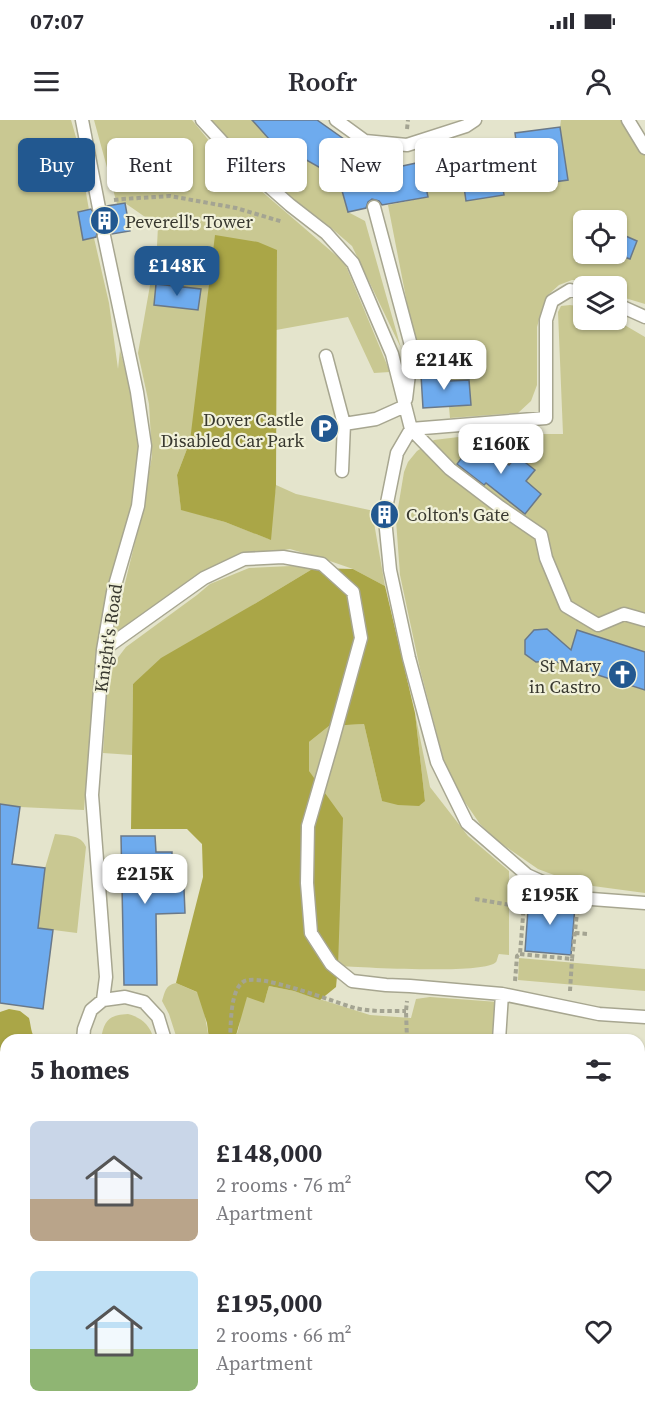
<!DOCTYPE html>
<html lang="en">
<head>
<meta charset="utf-8">
<style>
  body { margin:0; font-family:"Source Serif 4",serif; background:#f2f2f3; color:#2b2b33; height:100vh; display:flex; flex-direction:column; font-size:22px; white-space:nowrap }
  * { box-sizing:border-box; margin:0 }
  p { font-size:20px; color:#7c7c81 }
  .icon { flex:none; width:33px; height:33px; fill:none; stroke:currentColor; stroke-width:2; stroke-linecap:round; stroke-linejoin:round }
  .map { position:relative; flex:1; overflow:hidden }
  .drawer { position:absolute; left:0px; top:914px; width:645px; height:386px; display:flex; flex-direction:column; background:#fff; border-radius:18px 18px 0 0; box-shadow:0 2px 4px #0004 }
  .drawer>* { flex:none }
  .hud { position:absolute; left:18px; top:18px; width:609px; height:54px; display:flex; gap:12px }
  .tools { position:absolute; left:573px; top:90px; display:grid; gap:12px }
  .tools a { display:grid; place-items:center; width:54px; height:54px; border-radius:9px; background:#fff; box-shadow:0 2px 4px #0004; font-size:30px }
  .price { position:absolute; translate:-50% -51px; padding:0 14px; border-radius:12px; background:#fff; color:#222; font-size:20px; line-height:39px; filter:drop-shadow(0 2px 3px #0008) }
  .price::after { content:''; position:absolute; left:50%; top:36px; width:18px; height:14px; margin-left:-9px; background:inherit; clip-path:polygon(0 0,100% 0,50% 100%) }
  .price.on { background:#225890; color:#fff }
  ul { padding:0; list-style:none }
  li { display:flex; align-items:center; gap:18px; height:150px; padding:0 30px }
  li span { display:grid; place-items:center; flex:none; width:168px; height:120px; border-radius:9px; color:#555 }
  li>.icon { margin-inline-start:auto }
  span .icon { width:72px; height:72px; fill:#fffc; stroke-width:1 }
  li b { font-size:26px }
  h2 { display:flex; justify-content:space-between; align-items:center; height:72px; padding:0 30px; font-size:26px }
  .pill { padding:0 21px; border-radius:9px; background:#fff; box-shadow:0 2px 4px #0004; font-size:21px; line-height:54px }
  .pill.on { background:#225890; color:#fff }
  .status { display:flex; justify-content:space-between; align-items:center; height:42px; padding:0 30px; background:#fff; direction:ltr }
  .status svg { height:16px; fill:currentColor }
  header { display:flex; justify-content:space-between; align-items:center; height:78px; padding:0 30px; background:#fff; font-size:27px; font-weight:600 }
  .map>svg:first-child { display:block }
  .green { fill:#c9c892; fill-rule:evenodd }
  .forest { fill:#aaa647 }
  .building { fill:#6eabee; stroke:#697889; stroke-width:1.5 }
  .lines { fill:none; stroke-linecap:round; stroke-linejoin:round }
  .service-casing { stroke:#a7a690; stroke-width:15 }
  .path { stroke:#a4a492; stroke-width:4; stroke-dasharray:4.5 3; stroke-linecap:butt }
  .service { stroke:#fff; stroke-width:12 }
  .labels { text-anchor:middle; dominant-baseline:central; stroke-width:4.5; stroke-linejoin:round; paint-order:stroke }
  .poi-label { font-size:18px; fill:#38382f; stroke:#f1f1d9; text-anchor:start }
  .street-label { font-size:18px; fill:#38382f; stroke:#f1f1d9 }
</style>
</head>
<body>
<div class="status"><b>07:07</b><svg viewBox="0 0 49 12"><path d="M0 12V9h3v3zM5 12V6h3v6zM10 12V3h3v9zM15 12V0h3v12zM26 1h20v11H26zM47 4h2v5h-2z"/></svg></div>
<header><svg class="icon" aria-label="menu" viewBox="0 0 24 24"><path d="M4 6h16M4 12h16M4 18h16"/></svg>Roofr<svg class="icon" aria-label="person" viewBox="0 0 24 24"><circle cx="12" cy="8" r="4"/><path d="M4 21q1-7 8-7t8 7"/></svg></header>
<div class="map">
<svg width="645" height="1298" viewBox="0 0 645 1298">
  <rect width="100%" height="100%" fill="#e4e4cc"/>
  <path class="green" d="M 0,0 L 71,0 L 77,21 L 89,90 L 78,92 L 83,119 L 94,118 L 109,183 L 118,249 L 120,230 L 137,295 L 140,323 L 134,385 L 107,474 L 97,528 L 84,690 L 20,687 L 0,684 Z
    M 94,0 L 192,0 L 224,39 L 339,138 L 346,146 L 390,252 L 374,253 L 348,197 L 276,210 L 277,130 L 190,321 L 177,355 L 181,389 L 225,402 L 269,419 L 276,365 L 296,374 L 374,391 L 373,397 L 385,466 L 353,449 L 324,439 L 290,429 L 267,433 L 244,433 L 111,520 L 139,406 L 152,336 L 149,284 L 138,233 L 157,126 L 158,106 L 125,83 L 117,84 Z
    M 211,0 L 252,0 L 338,58 L 348,92 L 365,101 L 401,228 L 352,126 L 329,106 L 266,58 L 237,32 Z
    M 561,0 L 622,0 L 645,35 L 645,184 L 625,178 L 617,174 L 616,166 L 600,166 L 587,160 L 572,160 L 559,165 L 548,175 L 542,189 L 537,207 L 537,265 L 531,281 L 518,293 L 450,298 L 449,287 L 471,285 L 469,260 L 450,261 L 448,253 L 421,255 L 388,85 L 428,77 L 425,65 L 463,59 L 466,80 L 503,75 L 501,57 L 529,66 L 567,60 L 560,7 ZM 584,100 L 616,100 L 616,134 L 584,134 Z
    M 570,185 L 583,187 L 584,200 L 616,200 L 645,217 L 645,773 L 578,764 L 538,749 L 499,722 L 480,704 L 460,675 L 444,641 L 420,549 L 400,455 L 396,400 L 404,352 L 408,342 L 417,331 L 434,320 L 483,314 L 563,314 L 558,192 L 561,186 Z
    M 291,446 L 314,448 L 256,483 L 133,564 L 132,635 L 103,633 L 108,556 L 110,548 L 126,527 L 197,475 L 210,464 L 249,448 Z
    M 415,593 L 430,667 L 468,716 L 509,751 L 509,835 L 499,834 C 498,835 497,841 496,842 C 485,855 360,847 338,846 L 338,832 L 309,651 L 309,622 L 329,606 L 364,604 L 382,681 L 425,681 Z
    M 55,714 C 67,716 81,714 86,727 L 77,813 L 38,808 L 45,748 Z
    M 519,838 L 645,849 L 645,871 L 518,860 Z
    M 176,863 L 201,874 L 209,919 L 177,919 L 169,894 L 162,881 C 165,872 165,865 176,863 Z
    M 269,866 L 294,871 L 370,895 L 411,898 L 416,879 L 430,877 L 498,882 L 495,919 L 235,920 L 239,907 L 242,887 L 251,867 L 266,876 Z
    M 128,894 C 142,898 149,904 154,919 L 101,919 C 104,901 108,895 128,894 Z
    M 639,1062 L 645,1063 L 645,1130 L 639,1129 Z
    M 639,1155 L 645,1155 L 645,1284 L 641,1284 L 642,1298 L 506,1298 L 506,1293 L 639,1293 Z"/>
  <path class="forest" d="M 215,115 L 258,122 L 277,130 L 276,365 L 271,420 L 225,402 L 181,390 L 177,355 L 190,321 Z
    M 314,448 L 353,449 L 385,466 L 415,593 L 425,681 L 419,686 L 398,685 L 382,681 L 364,604 L 329,606 L 309,622 L 309,651 L 343,698 L 338,846 L 336,867 L 320,880 L 294,871 L 269,866 L 264,883 L 247,877 L 235,919 L 209,919 L 207,903 L 197,872 L 176,863 L 203,757 L 202,724 L 187,709 L 131,709 L 133,564 L 161,538 L 256,483 Z
    M 9,889 L 20,891 L 29,898 C 31,905 31,915 36,919 L 6,920 L 6,943 L 0,942 L 0,892 Z
    M 0,1150 L 6,1152 L 6,1293 L 528,1293 L 536,1298 L 0,1298 Z"/>
  <path class="building" d="M 252,0 L 317,0 L 358,29 L 340,59 L 269,19 Z
    M 560,7 L 568,60 L 503,69 L 504,75 L 466,81 L 461,46 L 466,45 L 464,28 L 516,21 L 515,13 Z
    M 421,42 L 428,77 L 382,85 L 379,81 L 372,79 L 368,82 L 366,88 L 348,92 L 339,60 L 363,55 L 366,65 L 370,67 L 374,67 L 378,65 L 380,61 L 379,51 Z
    M 125,83 L 130,111 L 112,114 L 110,110 L 103,108 L 98,110 L 96,117 L 83,120 L 78,92 L 91,89 L 96,96 L 101,96 L 107,91 L 107,86 Z
    M 621,114 L 637,121 L 630,139 L 616,134 L 616,126 Z
    M 156,164 L 201,169 L 198,190 L 154,185 Z
    M 449,253 L 450,261 L 469,260 L 471,285 L 423,288 L 421,255 Z
    M 476,319 L 509,345 L 517,336 L 535,350 L 526,361 L 541,374 L 525,394 L 486,363 L 484,365 L 457,344 Z
    M 547,509 L 571,530 L 577,510 L 645,532 L 645,570 L 554,541 L 536,542 L 525,534 L 525,520 L 534,510 Z
    M 0,684 L 20,687 L 12,744 L 45,748 L 38,808 L 53,810 L 43,889 L 0,883 Z
    M 121,716 L 155,716 L 156,732 L 172,732 L 172,769 L 184,769 L 185,793 L 156,794 L 157,865 L 124,865 Z
    M 529,776 L 560,779 L 575,786 L 571,835 L 525,831 Z"/>
  <g class="lines">
    <defs>
      <path id="service" d="M 82,0 L 99,88
        M 202,0 L 239,40 L 290,85 L 326,113 L 353,143 L 392,234 L 411,309 L 546,298 L 546,200 L 552,181 L 570,170 L 584,173
        M 336,0 L 365,21 L 407,25 L 466,6 L 475,0
        M 628,0 L 645,28
        M 365,21 L 372,59
        M 374,87 L 412,229 L 406,279
        M 616,184 L 645,197
        M 326,236 L 344,304 L 376,299 L 405,286
        M 342,351 L 344,304
        M 645,500 L 624,494 L 598,505 L 566,486 L 546,438 L 541,415 L 500,387 L 450,349 L 411,309 L 397,333 L 387,383 L 385,399 L 390,450 L 409,538 L 437,642 L 467,703 L 527,755 L 578,778 L 645,783
        M 103,530 L 204,458 L 244,439 L 283,437 L 322,444 L 353,472 L 361,518 L 332,623 L 308,706 L 307,763 L 311,813 L 331,844 L 352,861 L 386,865 L 410,866 L 502,874 L 599,894 L 645,897
        M 103,880 L 125,877 L 144,882 L 158,897 L 165,920
        M 83,920 L 84,909 L 91,890 L 103,880 L 106,857 L 92,675 L 103,530 L 113,472 L 138,386 L 145,326 L 137,272 L 104,116
        M 499,920 L 502,874
        M 0,995 L 6,998
        M 639,1048 L 645,1048
        M 6,1069 C 2,1079 2,1090 6,1100
        M 639,1142 L 645,1142"/>
    </defs>
    <use href="#service" class="service-casing"/>
    <path class="path" d="M 407,9 L 408,0
      M 114,80 L 123,79 L 170,76 L 236,88 L 283,102
      M 475,779 L 523,787
      M 575,813 L 588,814
      M 520,834 L 572,839 L 577,793
      M 515,861 L 517,836 L 520,834 L 525,771
      M 570,871 L 572,839
      M 230,920 C 231,904 230,871 243,862 C 256,851 336,883 355,888 C 371,892 389,891 406,891
      M 407,920 L 406,891 L 407,881
      M 0,1137 L 6,1141
      M 639,1279 L 645,1281"/>
    <use href="#service" class="service"/>
  </g>
  <defs>
    <symbol id="building-disc" viewBox="-11 -11 22 22"><circle r="9.5" fill="#225890" stroke="#f1f1d9"/><path d="M-4-6H4V6H1V3H-1V6H-4ZM-2.5-4.3h1.7v1.8h-1.7ZM.8-4.3h1.7v1.8H.8ZM-2.5-1h1.7V.8h-1.7ZM.8-1h1.7V.8H.8Z" fill="#fff"/></symbol>
    <symbol id="parking-disc" viewBox="-11 -11 22 22"><circle r="9.5" fill="#225890" stroke="#f1f1d9"/><path d="M-3.5-5.5H1a3.5 3.5 0 0 1 0 7H-1V5.5H-3.5ZM-1-3.4V-.6H.8a1.4 1.4 0 0 0 0-2.8Z" fill="#fff"/></symbol>
    <symbol id="church-disc" viewBox="-11 -11 22 22"><circle r="9.5" fill="#225890" stroke="#f1f1d9"/><path d="M-1.2-6h2.4v3.5h3.3v2.4h-3.3V6h-2.4V-.1h-3.3v-2.4h3.3Z" fill="#fff"/></symbol>
  </defs>
  <g fill-rule="evenodd">
    <use href="#building-disc" x="88" y="84" width="33" height="33"/>
    <use href="#parking-disc" x="308" y="292" width="33" height="33"/>
    <use href="#building-disc" x="368" y="378" width="33" height="33"/>
    <use href="#church-disc" x="606" y="538" width="33" height="33"/>
  </g>
  <g class="labels">
    <g class="poi-label">
      <text x="125" y="101">Peverell's Tower</text>
      <text x="304" y="299" text-anchor="end">Dover Castle<tspan x="304" dy="21">Disabled Car Park</tspan></text>
      <text x="406" y="394">Colton's Gate</text>
      <text x="601" y="545" text-anchor="end">St Mary<tspan x="601" dy="21">in Castro</tspan></text>
    </g>
    <g class="street-label">
      <text transform="translate(108 518) rotate(-82)">Knight's Road</text>
    </g>
  </g>
</svg>
<div class="tools">
<a><svg class="icon" aria-label="locate" viewBox="0 0 24 24"><circle cx="12" cy="12" r="6"/><path d="M12 2v4M12 18v4M2 12h4M18 12h4"/></svg></a>
<a><svg class="icon" aria-label="layers" viewBox="0 0 24 24"><path d="M12 4l9 5-9 5-9-5zM3 14l9 5 9-5"/></svg></a>
</div>
<b class="price on" style="left:177px;top:177px">£148K</b>
<b class="price" style="left:444px;top:271px">£214K</b>
<b class="price" style="left:501px;top:355px">£160K</b>
<b class="price" style="left:145px;top:785px">£215K</b>
<b class="price" style="left:550px;top:806px">£195K</b>
<div class="hud">
<a class="pill on">Buy</a>
<a class="pill">Rent</a>
<a class="pill">Filters</a>
<a class="pill">New</a>
<a class="pill">Apartment</a>
</div>
<section class="drawer">
<h2>5 homes<svg class="icon" aria-label="filters" viewBox="0 0 24 24"><path d="M4 7h16M4 17h16"/><circle cx="9" cy="7" r="2"/><circle cx="15" cy="17" r="2"/></svg></h2>
<ul>
<li><span style="background:linear-gradient(#c9d6e8 65%,#b9a48a 0)"><svg class="icon" aria-label="home" viewBox="0 0 24 24"><path d="M3 11l9-7 9 7M6 9v11h12V9"/></svg></span><div><b>£148,000</b><p>2 rooms · 76 m²</p><p>Apartment</p></div><svg class="icon" aria-label="heart" viewBox="0 0 24 24"><path d="M12 20l-8-8c-3-5 5-10 8-4 3-6 11-1 8 4z"/></svg></li>
<li><span style="background:linear-gradient(#bfe0f5 65%,#8fb573 0)"><svg class="icon" aria-label="home" viewBox="0 0 24 24"><path d="M3 11l9-7 9 7M6 9v11h12V9"/></svg></span><div><b>£195,000</b><p>2 rooms · 66 m²</p><p>Apartment</p></div><svg class="icon" aria-label="heart" viewBox="0 0 24 24"><path d="M12 20l-8-8c-3-5 5-10 8-4 3-6 11-1 8 4z"/></svg></li>
</ul>
</section>
</div>
</body>
</html>
